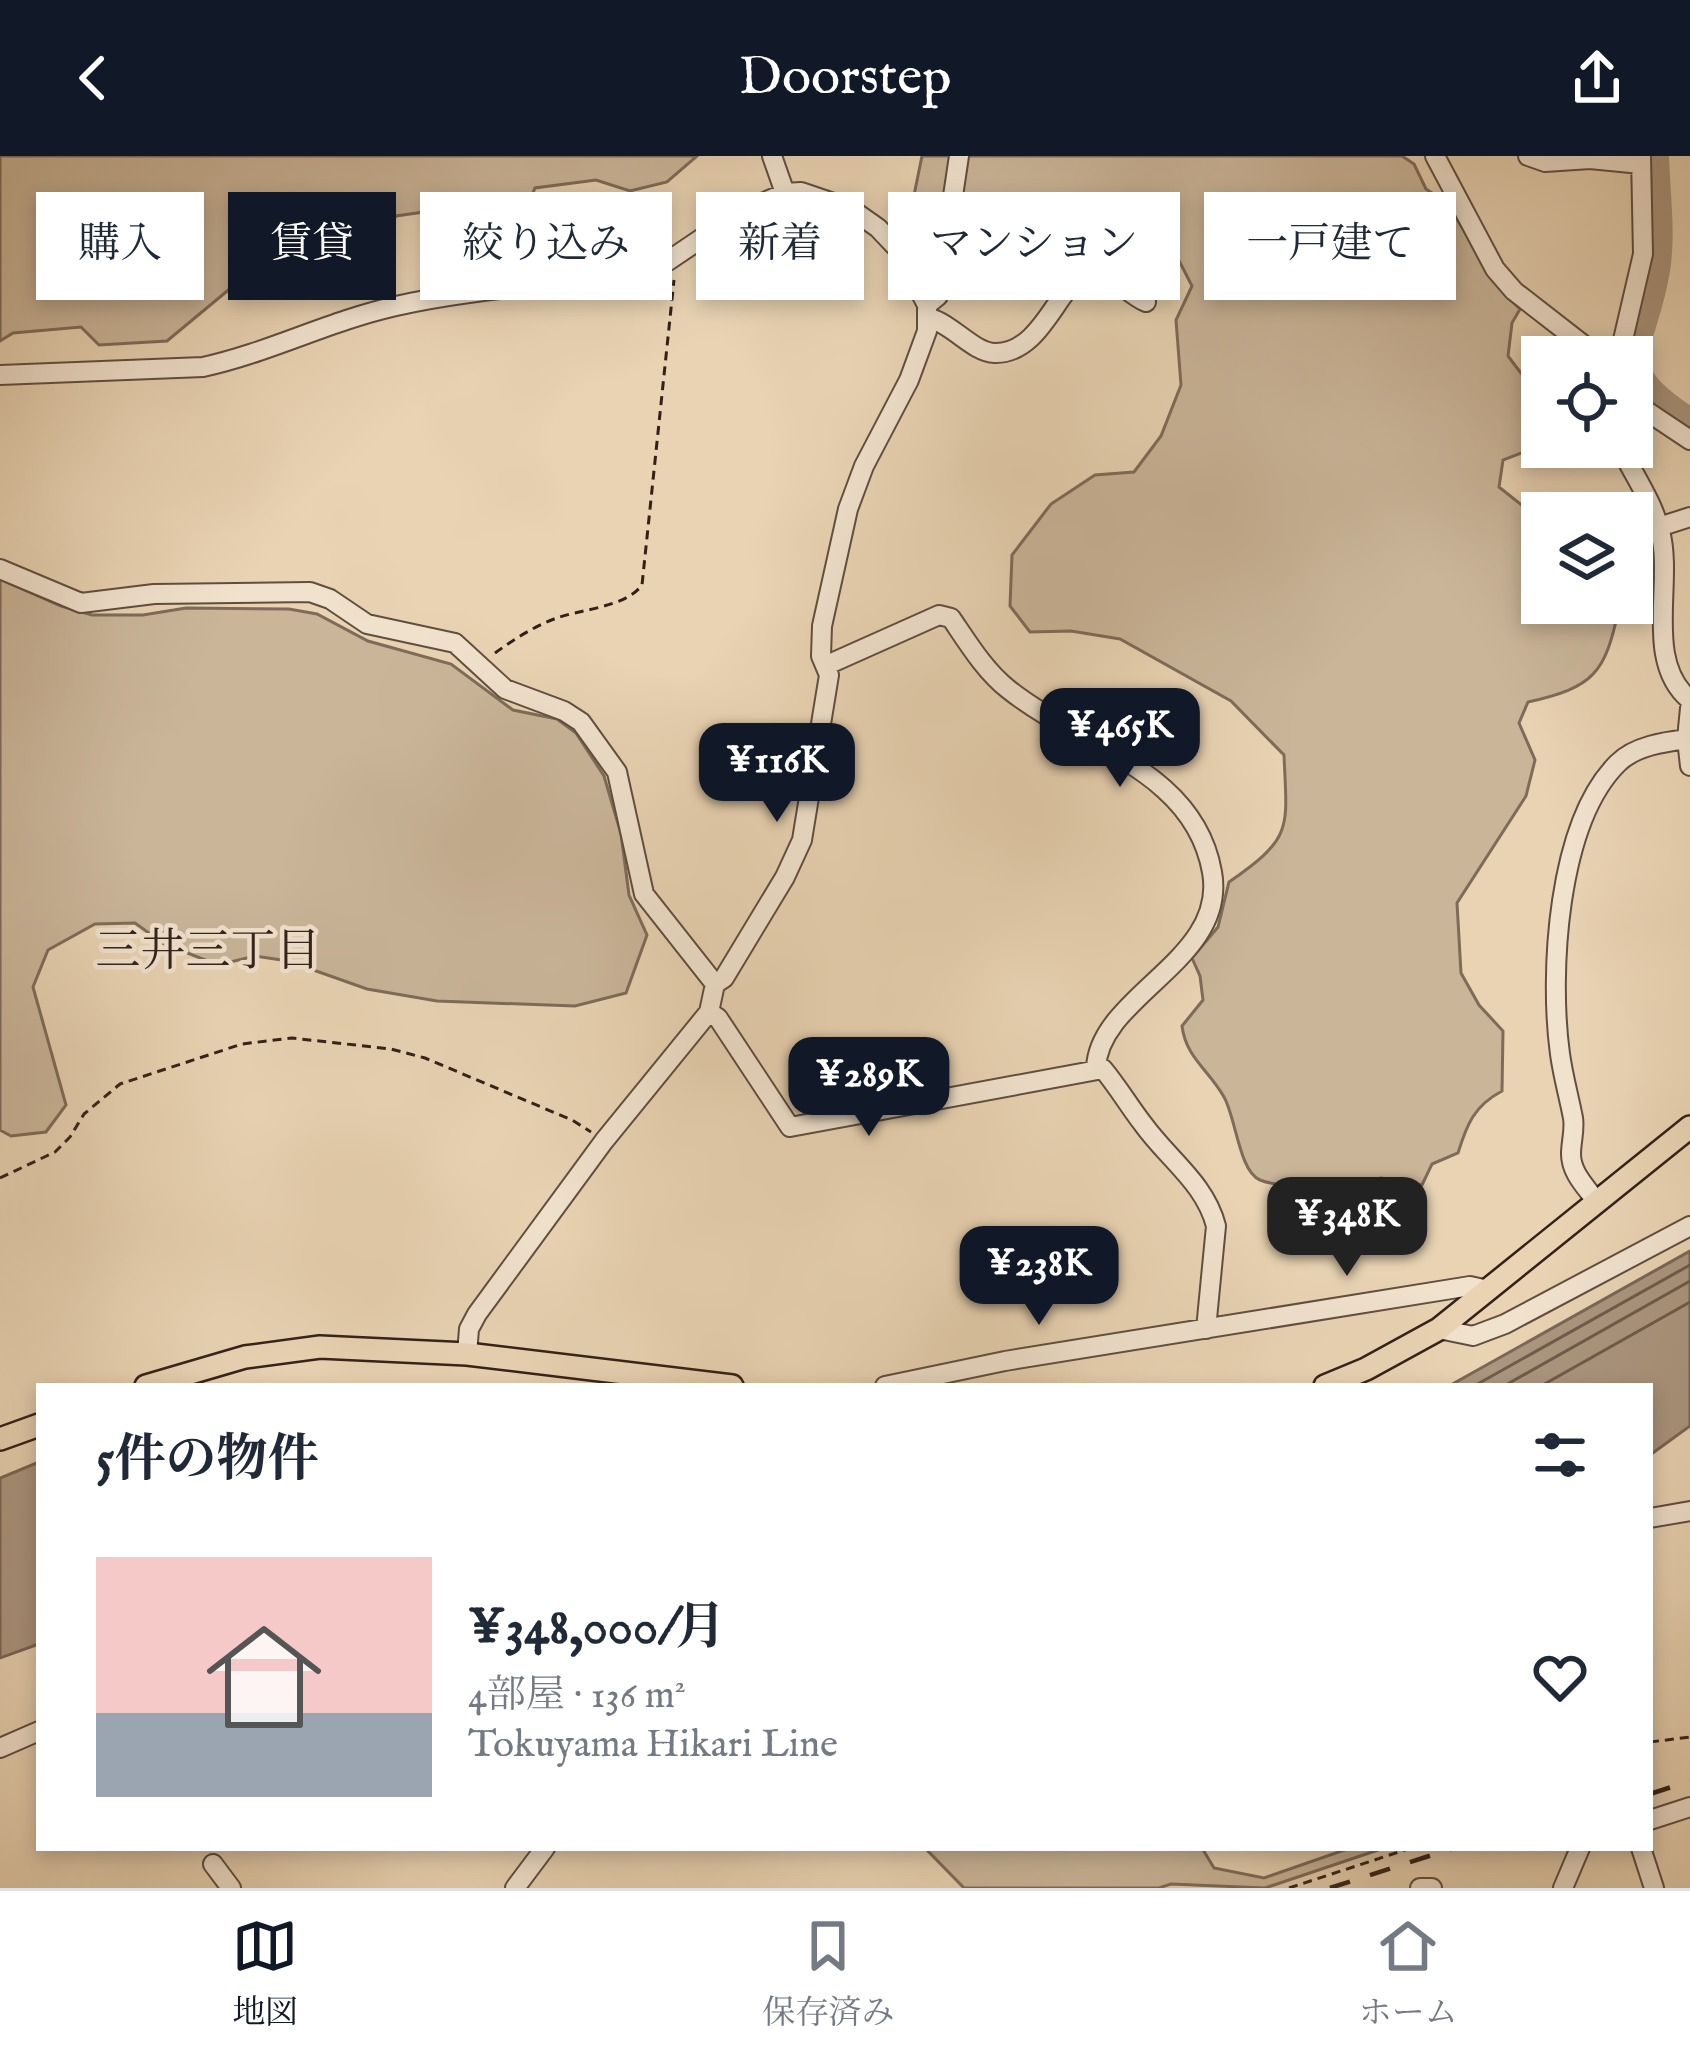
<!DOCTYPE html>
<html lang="ja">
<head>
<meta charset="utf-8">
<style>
  body { margin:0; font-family:"IM FELL English","Noto Serif JP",serif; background:#f2f2f3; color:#1f2937; height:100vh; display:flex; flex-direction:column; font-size:45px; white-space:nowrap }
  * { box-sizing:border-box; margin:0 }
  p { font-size:39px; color:#747a83 }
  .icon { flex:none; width:66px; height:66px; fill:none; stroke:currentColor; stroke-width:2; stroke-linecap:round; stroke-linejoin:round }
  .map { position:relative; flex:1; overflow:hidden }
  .sheet { position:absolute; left:36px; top:1227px; width:1617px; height:468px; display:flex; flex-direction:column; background:#fff; border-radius:0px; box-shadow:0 6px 18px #0003 }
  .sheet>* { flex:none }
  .guide { position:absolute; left:36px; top:36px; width:1620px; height:108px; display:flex; gap:24px }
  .tools { position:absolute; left:1521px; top:180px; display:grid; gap:24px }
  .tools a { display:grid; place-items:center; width:132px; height:132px; border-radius:0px; background:#fff; box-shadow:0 6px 18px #0003; font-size:60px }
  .price { position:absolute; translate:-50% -102px; padding:0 27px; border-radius:24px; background:#111827; color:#fff; font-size:39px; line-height:78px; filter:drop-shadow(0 3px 6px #0008) }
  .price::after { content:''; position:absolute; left:50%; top:72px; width:36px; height:27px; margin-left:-18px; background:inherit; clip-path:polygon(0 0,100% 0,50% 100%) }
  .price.current { background:#222; color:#fff }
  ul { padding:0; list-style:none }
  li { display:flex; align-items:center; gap:36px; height:300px; padding:0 60px }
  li+li { border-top:3px solid #e0e1e3 }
  li span { display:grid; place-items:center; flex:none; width:336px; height:240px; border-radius:0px; color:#555 }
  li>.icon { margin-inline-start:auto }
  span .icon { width:144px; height:144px; fill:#fffc; stroke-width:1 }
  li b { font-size:51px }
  h2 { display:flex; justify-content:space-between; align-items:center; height:144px; padding:0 60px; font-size:51px }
  .pill { padding:0 42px; border-radius:0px; background:#fff; box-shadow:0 6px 18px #0003; font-size:42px; line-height:108px }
  .pill.current { background:#111827; color:#fff }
  header { display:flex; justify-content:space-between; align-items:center; height:156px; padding:0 60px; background:#111827; color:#fff; font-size:54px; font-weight:600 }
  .tabs { display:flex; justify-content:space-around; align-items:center; height:168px; border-top:3px solid #e0e1e3; background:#fff; font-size:33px; color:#747a83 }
  .tabs a { display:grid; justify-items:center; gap:6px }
  .tabs .current { color:#111827 }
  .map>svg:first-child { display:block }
  .green { fill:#cab599; stroke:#7e6b59; stroke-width:3 }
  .water { fill:#ab967f; stroke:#7b6756; stroke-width:3 }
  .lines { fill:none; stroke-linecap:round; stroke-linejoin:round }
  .shore { stroke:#6f5c4c; stroke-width:3 }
  .river { stroke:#ab967f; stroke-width:30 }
  .minor-casing { stroke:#604e40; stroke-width:22 }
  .major-casing { stroke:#332119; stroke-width:26 }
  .path { stroke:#332119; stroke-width:3; stroke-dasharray:9 6; stroke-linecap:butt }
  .minor { stroke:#f1e2ce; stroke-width:18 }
  .major { stroke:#e9d3b3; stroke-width:21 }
  .rail { stroke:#332119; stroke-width:4.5; stroke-dasharray:21 21; stroke-linecap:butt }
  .labels { text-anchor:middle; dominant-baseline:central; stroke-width:9; stroke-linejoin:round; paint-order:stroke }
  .neighbourhood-label { font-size:45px; fill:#332119; stroke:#f1e2ce }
</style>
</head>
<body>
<header><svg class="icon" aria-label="back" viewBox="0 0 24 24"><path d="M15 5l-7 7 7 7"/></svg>Doorstep<svg class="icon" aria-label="share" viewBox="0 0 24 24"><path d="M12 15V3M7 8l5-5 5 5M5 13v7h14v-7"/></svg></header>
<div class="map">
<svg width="1690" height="1732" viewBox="0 0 1690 1732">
  <rect width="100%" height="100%" fill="#e9d3b3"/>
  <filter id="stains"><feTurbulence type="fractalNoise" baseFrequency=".00167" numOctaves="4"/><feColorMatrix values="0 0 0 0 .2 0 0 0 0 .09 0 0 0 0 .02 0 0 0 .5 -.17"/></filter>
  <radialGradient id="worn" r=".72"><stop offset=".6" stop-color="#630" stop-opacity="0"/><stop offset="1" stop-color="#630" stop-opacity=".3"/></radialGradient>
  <path class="green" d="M 0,0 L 697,0 L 667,26 L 630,35 L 596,24 L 535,32 L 521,65 L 474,68 L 452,52 L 396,60 L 372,89 L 304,125 L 232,131 L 167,185 L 99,189 L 81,171 L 13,177 L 0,185 Z
    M 922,0 L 1402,0 L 1414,8 L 1426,33 L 1447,47 L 1499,131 L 1520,153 L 1512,167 L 1508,200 L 1542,245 L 1542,289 L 1503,304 L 1499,331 L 1524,351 L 1543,357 L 1542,447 L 1615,447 L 1619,452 C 1605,518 1594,531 1528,546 L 1519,567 L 1535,604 L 1526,640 L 1457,747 L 1461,817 L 1479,849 L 1503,875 L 1502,935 C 1474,950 1467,968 1458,997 L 1432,1008 L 1422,1029 L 1381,1022 L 1356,1027 L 1344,1072 L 1326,1069 L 1322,1039 C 1298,1024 1282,1033 1260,1024 C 1239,1015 1236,962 1224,941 C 1209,914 1186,902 1182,870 L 1203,844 L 1200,820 L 1192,802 L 1218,771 L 1229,726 C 1294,681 1287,673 1284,599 L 1231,545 L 1120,483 L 1071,475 L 1030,476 L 1010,450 L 1012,399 L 1051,348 L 1095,319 L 1134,316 L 1161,280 L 1181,229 L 1176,164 L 1192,130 L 1171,89 L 1112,52 L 1091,53 L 1073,85 L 1053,99 L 1015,95 L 962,134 L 932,100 L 911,54 Z
    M 0,423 L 61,450 L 92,459 L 143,459 L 186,452 L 289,453 L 317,458 L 368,485 L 451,508 L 513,554 L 557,563 L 576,577 L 604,620 L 621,678 L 629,739 L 647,779 L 626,837 L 575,850 L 437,845 L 367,833 L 288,805 L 255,800 L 218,809 L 164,788 L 135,767 L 95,768 L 48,794 L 33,831 L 66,949 L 46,976 L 11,980 L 0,974 Z
    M 925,1692 L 1202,1692 L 1214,1712 L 1264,1722 L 1350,1692 L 1384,1692 L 1265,1732 L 1171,1728 L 1159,1732 L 964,1732 Z"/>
  <path class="water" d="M 1690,1095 L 1690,1270 L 1650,1299 L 1650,1230 L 1449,1230 Z
    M 39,1306 L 39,1488 L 0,1502 L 0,1322 Z"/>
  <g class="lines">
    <path class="shore" d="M 1474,1230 L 1690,1109
      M 1504,1230 L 1690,1125
      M 1541,1230 L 1690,1146"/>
    <path class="river" d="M 1654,0 C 1655,37 1661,78 1655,114 C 1642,195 1601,211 1690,267"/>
    <defs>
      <path id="minor" d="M 772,0 L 785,37
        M 1435,0 L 1495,113 L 1514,135 L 1599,201
        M 1528,0 L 1545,6 L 1590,3 L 1641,8
        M 927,149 L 938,140 L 959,0
        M 929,162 C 953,168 972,196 995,197 C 1049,198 1063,105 1099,116 C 1116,121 1129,139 1146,146
        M 1619,201 L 1643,98 L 1641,0
        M 0,219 L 203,211 C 268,197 329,165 396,150 C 474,132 555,130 634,116 L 668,105 L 739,57 L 785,37 L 801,36 L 851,53 L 878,72 L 897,92 L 927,149 L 927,175 L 909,224 L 864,310 L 848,353 L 822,470 L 821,500 L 829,519 L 802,684 L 785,721 L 724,822 L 715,828
        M 1632,239 L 1645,254 L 1690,284
        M 1620,291 C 1633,318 1653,346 1660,375 C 1674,427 1643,505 1690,544
        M 1659,371 L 1690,361
        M 0,413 L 81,447 L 154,438 L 310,436 L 330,443 L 367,468 L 455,487 L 505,533 L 564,555 L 581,566 L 617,616 L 644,738 L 715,828 L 709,856 L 604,985 L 477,1158 L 469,1173 L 467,1198
        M 827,509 L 939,459 L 951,462 C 968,487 985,515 1008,533 C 1080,591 1194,613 1212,716 C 1228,804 1099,839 1096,912
        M 1690,552 L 1687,583 L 1690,610
        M 709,856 L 718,862 L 790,971 L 1103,913 C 1118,931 1129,950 1143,968 C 1168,1003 1205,1027 1216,1070 L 1206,1173
        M 1597,1046 C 1586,1031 1571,1017 1571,998 C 1571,986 1575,974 1573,962 C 1569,941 1563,920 1560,898 C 1549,818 1557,667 1618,607 C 1635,590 1664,586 1687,583
        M 1439,1173 L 1473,1180 L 1505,1168 L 1690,1070
        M 885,1230 L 1005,1205 L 1470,1130 L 1488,1134
        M 1650,1362 L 1690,1355
        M 0,1592 L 39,1575
        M 1650,1664 L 1690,1651
        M 1641,1692 L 1654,1732
        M 213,1708 L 231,1732
        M 515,1732 L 545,1692
        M 1420,1732 L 1432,1732
        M 1563,1732 L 1580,1692"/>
      <path id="major" d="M 146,1230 L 245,1201 L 320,1191 L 467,1198 L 732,1230
        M 1325,1230 L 1366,1213 L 1439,1173 L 1690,971
        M 0,1283 L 39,1269"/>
    </defs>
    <use href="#minor" class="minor-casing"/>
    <use href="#major" class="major-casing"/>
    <path class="path" d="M 495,497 C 513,484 533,471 554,463 C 579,453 625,452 642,429 L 674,124
      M 0,1022 L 55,996 L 70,981 L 84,958 L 120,928 L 242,888 L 292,882 L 391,893 L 425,902 L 572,964 L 591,976
      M 1650,1586 L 1690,1581
      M 1289,1732 L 1411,1692"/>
    <use href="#minor" class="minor"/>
    <use href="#major" class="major"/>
    <path class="rail" d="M 1650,1638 L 1690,1625
      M 1330,1732 L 1454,1692"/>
  </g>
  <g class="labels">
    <g class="neighbourhood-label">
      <text x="208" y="796">三井三丁目</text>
    </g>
  </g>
  <rect width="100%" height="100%" filter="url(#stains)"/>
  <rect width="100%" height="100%" fill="url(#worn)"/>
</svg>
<div class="tools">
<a><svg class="icon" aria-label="locate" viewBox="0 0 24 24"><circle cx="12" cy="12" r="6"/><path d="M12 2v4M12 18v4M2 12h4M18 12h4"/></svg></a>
<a><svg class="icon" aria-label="layers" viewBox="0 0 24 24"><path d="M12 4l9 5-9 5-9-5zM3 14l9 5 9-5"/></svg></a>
</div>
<b class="price" style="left:1120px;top:634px">¥465K</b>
<b class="price" style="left:777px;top:669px">¥116K</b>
<b class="price" style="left:869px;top:983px">¥289K</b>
<b class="price current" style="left:1347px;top:1123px">¥348K</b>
<b class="price" style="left:1039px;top:1172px">¥238K</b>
<div class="guide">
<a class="pill">購入</a>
<a class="pill current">賃貸</a>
<a class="pill">絞り込み</a>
<a class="pill">新着</a>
<a class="pill">マンション</a>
<a class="pill">一戸建て</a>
</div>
<section class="sheet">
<h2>5件の物件<svg class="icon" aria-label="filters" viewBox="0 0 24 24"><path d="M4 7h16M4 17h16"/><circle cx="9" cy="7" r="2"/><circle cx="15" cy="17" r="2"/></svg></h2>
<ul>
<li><span style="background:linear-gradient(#f6c9c9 65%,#9aa5b1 0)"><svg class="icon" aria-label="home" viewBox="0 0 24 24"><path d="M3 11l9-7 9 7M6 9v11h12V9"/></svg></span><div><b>¥348,000/月</b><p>4部屋 · 136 m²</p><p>Tokuyama Hikari Line</p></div><svg class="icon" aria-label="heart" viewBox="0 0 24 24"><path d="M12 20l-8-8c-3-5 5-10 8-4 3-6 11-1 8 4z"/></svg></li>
</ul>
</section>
</div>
<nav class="tabs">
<a class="current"><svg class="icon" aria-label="map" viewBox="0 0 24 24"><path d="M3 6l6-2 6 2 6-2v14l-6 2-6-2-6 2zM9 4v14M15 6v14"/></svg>地図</a>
<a><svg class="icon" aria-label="saved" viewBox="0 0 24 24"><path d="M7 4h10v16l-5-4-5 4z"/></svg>保存済み</a>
<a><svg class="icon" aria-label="home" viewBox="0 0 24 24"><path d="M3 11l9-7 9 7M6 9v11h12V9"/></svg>ホーム</a>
</nav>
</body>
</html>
